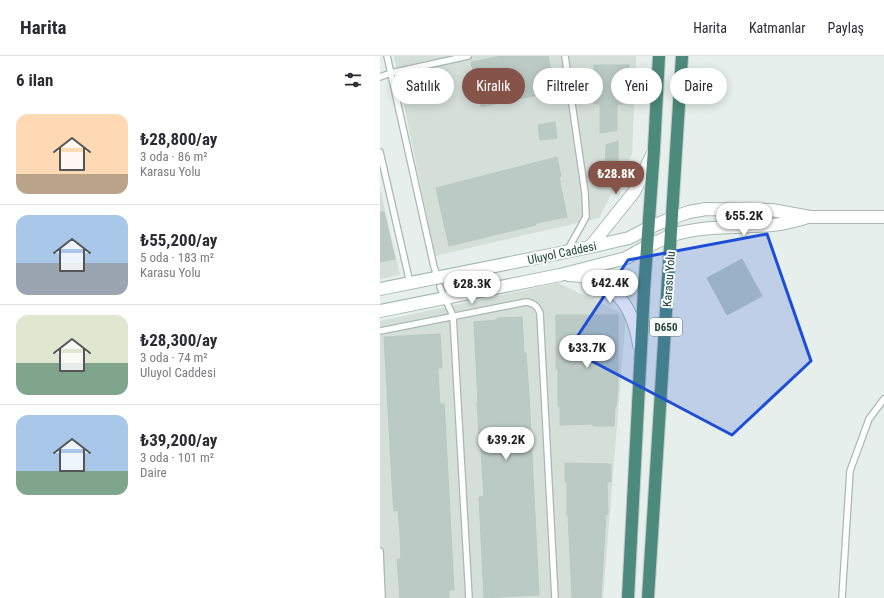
<!DOCTYPE html>
<html lang="tr">
<head>
<meta charset="utf-8">
<style>
  body { margin:0; font-family:"Roboto Condensed",sans-serif; background:#f2f2f3; color:#2b2b33; height:100vh; display:flex; flex-direction:column; font-size:15px; white-space:nowrap }
  * { box-sizing:border-box; margin:0 }
  p { font-size:13px; color:#7c7c81 }
  .icon { flex:none; width:22px; height:22px; fill:none; stroke:currentColor; stroke-width:2; stroke-linecap:round; stroke-linejoin:round }
  .map { position:relative; flex:1; overflow:hidden }
  .side { display:flex; flex-direction:column; background:#fff; width:380px }
  .side>* { flex:none }
  .hud { position:absolute; left:12px; top:12px; width:380px; height:36px; display:flex; gap:8px }
  .price { position:absolute; translate:-50% -34px; padding:0 9px; border-radius:14px; background:#fff; color:#222; font-size:13px; line-height:26px; filter:drop-shadow(0 1px 2px #0008) }
  .price::after { content:''; position:absolute; left:50%; top:24px; width:12px; height:9px; margin-left:-6px; background:inherit; clip-path:polygon(0 0,100% 0,50% 100%) }
  .price.current { background:#855347; color:#fff }
  ul { padding:0; list-style:none }
  li { display:flex; align-items:center; gap:12px; height:100px; padding:0 16px }
  li+li { border-top:1px solid #e1e1e2 }
  li span { display:grid; place-items:center; flex:none; width:112px; height:80px; border-radius:12px; color:#555 }
  li>.icon { margin-inline-start:auto }
  span .icon { width:48px; height:48px; fill:#fffc; stroke-width:1 }
  li b { font-size:17px }
  h2 { display:flex; justify-content:space-between; align-items:center; height:48px; padding:0 16px; font-size:17px }
  .chip { padding:0 14px; border-radius:18px; background:#fff; box-shadow:0 2px 10px #0003; font-size:14px; line-height:36px }
  .chip.current { background:#855347; color:#fff }
  header { display:flex; align-items:center; gap:24px; box-sizing:border-box; height:56px; padding:0 20px; background:#fff; border-bottom:1px solid #e1e1e2 }
  header strong { font-size:19px }
  nav { display:flex; gap:22px; margin-inline-start:auto; font-size:14px }
  main { display:flex; flex:1; min-height:0 }
  .map>svg:first-child { display:block }
  .built { fill:#d4dfda }
  .building { fill:#bbcac4; stroke:#b8c9c2 }
  .lines { fill:none; stroke-linecap:round; stroke-linejoin:round }
  .service-casing { stroke:#a8b8b2; stroke-width:8 }
  .tertiary-casing { stroke:#a8b8b2; stroke-width:14 }
  .secondary-casing { stroke:#a4bbb3; stroke-width:14 }
  .trunk-casing { stroke:#c2cac8; stroke-width:14 }
  .service { stroke:#fff; stroke-width:5.5 }
  .tertiary { stroke:#fff; stroke-width:12 }
  .secondary { stroke:#fff; stroke-width:12 }
  .trunk { stroke:#4c8a7c; stroke-width:12 }
  .marked { fill:#1d4ed8; fill-opacity:0.2; stroke:#1d4ed8; stroke-width:3; stroke-linejoin:round }
  .labels { text-anchor:middle; dominant-baseline:central; stroke-width:4; stroke-linejoin:round; paint-order:stroke }
  .shield { fill:#f7fbf9; stroke:#637a73; stroke-width:1 }
  .shield-label { font-size:11px; font-weight:bold; fill:#24423a }
  .street-label { font-size:12px; fill:#24423a; stroke:#f7fbf9 }
</style>
</head>
<body>
<header>
<strong>Harita</strong>
<nav><a>Harita</a><a>Katmanlar</a><a>Paylaş</a></nav>
</header>
<main>
<section class="side">
<h2>6 ilan<svg class="icon" aria-label="filters" viewBox="0 0 24 24"><path d="M4 7h16M4 17h16"/><circle cx="9" cy="7" r="2"/><circle cx="15" cy="17" r="2"/></svg></h2>
<ul>
<li><span style="background:linear-gradient(#ffd9b3 75%,#b9a48a 0)"><svg class="icon" aria-label="home" viewBox="0 0 24 24"><path d="M3 11l9-7 9 7M6 9v11h12V9"/></svg></span><div><b>₺28,800/ay</b><p>3 oda · 86 m²</p><p>Karasu Yolu</p></div></li>
<li><span style="background:linear-gradient(#a9c7e8 60%,#9aa5b1 0)"><svg class="icon" aria-label="home" viewBox="0 0 24 24"><path d="M3 11l9-7 9 7M6 9v11h12V9"/></svg></span><div><b>₺55,200/ay</b><p>5 oda · 183 m²</p><p>Karasu Yolu</p></div></li>
<li><span style="background:linear-gradient(#dfe7d0 60%,#7fa58c 0)"><svg class="icon" aria-label="home" viewBox="0 0 24 24"><path d="M3 11l9-7 9 7M6 9v11h12V9"/></svg></span><div><b>₺28,300/ay</b><p>3 oda · 74 m²</p><p>Uluyol Caddesi</p></div></li>
<li><span style="background:linear-gradient(#a9c7e8 70%,#7fa58c 0)"><svg class="icon" aria-label="home" viewBox="0 0 24 24"><path d="M3 11l9-7 9 7M6 9v11h12V9"/></svg></span><div><b>₺39,200/ay</b><p>3 oda · 101 m²</p><p>Daire</p></div></li>
</ul>
</section>
<div class="map">
<svg width="504" height="542" viewBox="0 0 504 542">
  <rect width="100%" height="100%" fill="#e6efeb"/>
  <path class="built" d="M 14,0 L 256,0 L 252,98 L 219,162 L 55,200 Z
    M 0,132 L 20,219 L 0,223 Z
    M 178,227 L 246,259 L 223,542 L 0,542 L 0,265 Z"/>
  <path class="building" d="M 122,0 L 168,0 L 176,35 L 101,51 L 91,6 Z
    M 214,9 L 249,9 L 249,48 L 237,48 L 237,74 L 220,77 L 220,48 L 214,48 Z
    M 175,66 L 177,82 L 160,84 L 158,69 Z
    M 238,85 L 238,112 L 225,111 L 226,89 Z
    M 177,101 L 181,120 L 179,121 L 187,161 L 156,167 L 156,169 L 69,190 L 56,132 Z
    M 0,156 L 4,156 L 15,203 L 0,206 Z
    M 362,203 L 382,240 L 347,259 L 327,222 Z
    M 176,259 L 238,259 L 238,332 L 236,351 L 235,351 L 234,370 L 213,370 L 213,368 L 180,369 L 180,350 L 178,350 L 178,313 L 176,313 Z
    M 142,261 L 144,297 L 146,297 L 149,338 L 159,539 L 104,542 L 99,441 L 104,440 L 100,378 L 99,378 L 97,347 L 98,347 L 94,266 L 117,264 L 117,262 Z
    M 60,278 L 62,312 L 58,312 L 59,334 L 60,348 L 64,348 L 65,362 L 74,534 L 69,534 L 69,542 L 20,542 L 17,503 L 21,503 L 20,478 L 18,454 L 14,455 L 13,444 L 4,281 Z
    M 185,407 L 231,408 L 231,426 L 227,426 L 228,458 L 226,458 L 221,542 L 192,542 L 188,459 L 187,459 L 187,426 L 185,426 Z"/>
  <g class="lines">
    <defs>
      <path id="service" d="M 7,0 L 54,211 L 58,222
        M 185,0 L 205,137 L 206,161 L 187,195
        M 0,21 L 11,17 L 88,0
        M 0,96 L 30,227
        M 60,231 L 73,260 L 89,542
        M 0,275 L 146,246 C 154,247 157,250 160,257 L 175,542
        M 0,495 L 2,542
        M 462,542 L 470,415 L 489,363 L 504,343"/>
      <path id="tertiary" d="M 292,162 L 309,156 L 326,153 L 392,154 L 430,161 L 504,161
        M 292,179 C 326,169 358,172 392,169 C 403,168 415,165 425,162"/>
      <path id="secondary" d="M 210,191 L 254,136 L 274,95
        M 189,219 C 232,221 253,249 259,289
        M 0,233 L 210,191 L 249,182 L 268,172 L 292,162
        M 0,255 L 180,219 L 246,202 L 266,191 L 292,179"/>
      <path id="trunk" d="M 248,542 L 264,234 L 274,93 L 279,0
        M 268,542 L 302,0"/>
    </defs>
    <use href="#service" class="service-casing"/>
    <use href="#tertiary" class="tertiary-casing"/>
    <use href="#secondary" class="secondary-casing"/>
    <use href="#trunk" class="trunk-casing"/>
    <use href="#service" class="service"/>
    <use href="#tertiary" class="tertiary"/>
    <use href="#secondary" class="secondary"/>
    <use href="#trunk" class="trunk"/>
  </g>
  <path class="marked" d="M 387,178 L 431,305 L 352,379 L 189,293 L 248,204 Z"/>
  <g class="labels">
    <rect class="shield" x="270" y="262" width="32" height="18" rx="3"/>
    <g class="shield-label">
      <text x="286" y="271">D650</text>
    </g>
    <g class="street-label">
      <text transform="translate(182 197) rotate(-12)">Uluyol Caddesi</text>
      <text transform="translate(289 223) rotate(-86)">Karasu Yolu</text>
    </g>
  </g>
</svg>
<b class="price current" style="left:236px;top:139px">₺28.8K</b>
<b class="price" style="left:364px;top:181px">₺55.2K</b>
<b class="price" style="left:230px;top:248px">₺42.4K</b>
<b class="price" style="left:92px;top:249px">₺28.3K</b>
<b class="price" style="left:207px;top:313px">₺33.7K</b>
<b class="price" style="left:126px;top:405px">₺39.2K</b>
<div class="hud">
<a class="chip">Satılık</a>
<a class="chip current">Kiralık</a>
<a class="chip">Filtreler</a>
<a class="chip">Yeni</a>
<a class="chip">Daire</a>
</div>
</div>
</main>
</body>
</html>
